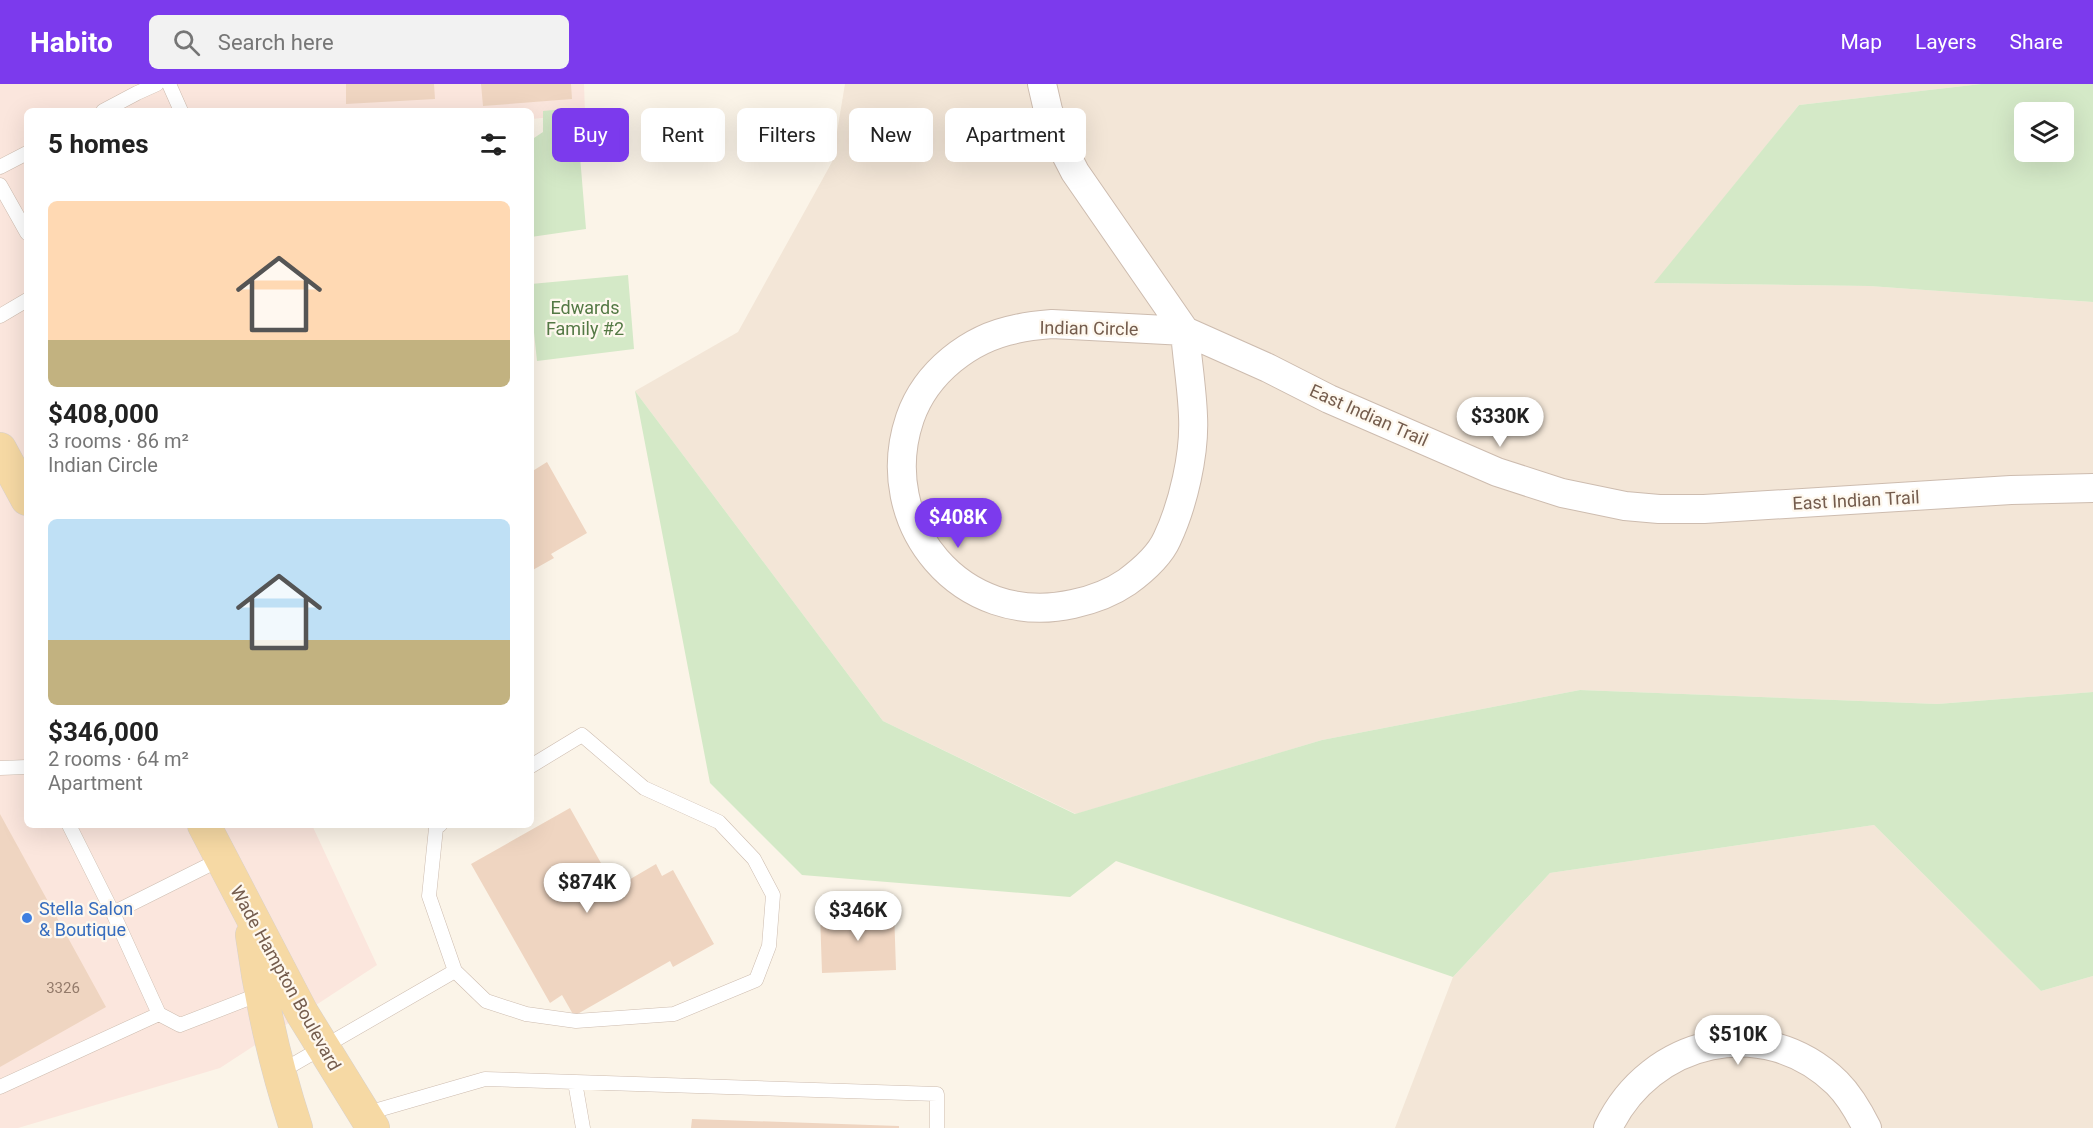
<!DOCTYPE html>
<html lang="en">
<head>
<meta charset="utf-8">
<style>
  body { margin:0; font-family:Roboto,sans-serif; background:#f2f2f2; color:#222; height:100vh; display:flex; flex-direction:column; font-size:22px; white-space:nowrap }
  * { box-sizing:border-box; margin:0 }
  p { font-size:20px; color:#767676 }
  .icon { flex:none; width:33px; height:33px; fill:none; stroke:currentColor; stroke-width:2; stroke-linecap:round; stroke-linejoin:round }
  .map { position:relative; flex:1; overflow:hidden }
  .sheet { position:absolute; left:24px; top:24px; width:510px; height:720px; display:flex; flex-direction:column; background:#fff; border-radius:9px; box-shadow:0 6px 24px #0002 }
  .sheet>* { flex:none }
  .banner { position:absolute; left:552px; top:24px; width:570px; height:54px; display:flex; gap:12px }
  .controls { position:absolute; left:2014px; top:18px; display:grid; gap:12px }
  .controls a { display:grid; place-items:center; width:60px; height:60px; border-radius:9px; background:#fff; box-shadow:0 6px 24px #0002; font-size:30px }
  .price { position:absolute; translate:-50% -51px; padding:0 14px; border-radius:21px; background:#fff; color:#222; font-size:20px; line-height:39px; filter:drop-shadow(0 2px 3px #0008) }
  .price::after { content:''; position:absolute; left:50%; top:36px; width:18px; height:14px; margin-left:-9px; background:inherit; clip-path:polygon(0 0,100% 0,50% 100%) }
  .price.selected { background:#7c3aed; color:#fff }
  ul { padding:0; list-style:none }
  li { display:grid; align-content:center; gap:12px; height:318px; padding:0 24px }
  li span { display:grid; place-items:center; height:186px; border-radius:9px; color:#555 }
  li>.icon { margin-inline-start:auto }
  span .icon { width:108px; height:108px; fill:#fffc; stroke-width:1 }
  li b { font-size:26px }
  h2 { display:flex; justify-content:space-between; align-items:center; height:72px; padding:0 24px; font-size:26px }
  .pill { padding:0 21px; border-radius:9px; background:#fff; box-shadow:0 6px 24px #0002; font-size:21px; line-height:54px }
  .pill.selected { background:#7c3aed; color:#fff }
  header { display:flex; align-items:center; gap:36px; box-sizing:border-box; height:84px; padding:0 30px; background:#7c3aed; color:#fff }
  header strong { font-size:28px }
  nav { display:flex; gap:33px; margin-inline-start:auto; font-size:21px }
  .search { width:420px; height:54px; background:#f2f2f2; display:flex; align-items:center; gap:15px; box-sizing:border-box; padding:0 21px; border-radius:9px; color:#767676; font-size:22px }
  .map>svg:first-child { display:block }
  .residential { fill:#f3e6d7 }
  .commercial { fill:#fbe6dd }
  .green { fill:#d4e9c7; fill-rule:evenodd }
  .building { fill:#efd5c1 }
  .lines { fill:none; stroke-linecap:round; stroke-linejoin:round }
  .lane-casing { stroke:#cdbcaf; stroke-width:15 }
  .street-casing { stroke:#cdbcaf; stroke-width:30 }
  .primary-casing { stroke:#d8d1cd; stroke-width:34 }
  .lane { stroke:#fff; stroke-width:14 }
  .street { stroke:#fff; stroke-width:28 }
  .primary { stroke:#f6d9a4; stroke-width:33 }
  .shop-dot { fill:#3f7fe0; stroke:#fef8ee; stroke-width:2 }
  .labels { text-anchor:middle; dominant-baseline:central; stroke-width:4.5; stroke-linejoin:round; paint-order:stroke }
  .number-label { font-size:15px; fill:#937a6a }
  .park-label { font-size:18px; fill:#547945; stroke:#fef8ee }
  .street-label { font-size:18px; fill:#745c4d; stroke:#fef8ee }
  .shop-label { font-size:18px; fill:#366cbe; stroke:#fef8ee; text-anchor:start }
</style>
</head>
<body>
<header>
<strong>Habito</strong>
<div class="search"><svg class="icon" aria-label="search" viewBox="0 0 24 24"><circle cx="10" cy="10" r="6"/><path d="M15 15l6 6"/></svg>Search here</div>
<nav><a>Map</a><a>Layers</a><a>Share</a></nav>
</header>
<div class="map">
<svg width="2093" height="1044" viewBox="0 0 2093 1044">
  <rect width="100%" height="100%" fill="#fbf4e8"/>
  <path class="residential" d="M 845,0 L 1981,0 L 1799,21 L 1655,199 L 1869,202 L 2093,218 L 2093,608 L 1937,620 L 1580,606 L 1322,656 L 1076,730 L 883,637 L 635,307 L 738,248 L 832,78 Z
    M 1874,741 L 2041,907 L 2093,892 L 2093,1044 L 1395,1044 L 1453,893 L 1550,789 Z"/>
  <path class="commercial" d="M 0,0 L 584,0 L 585,30 L 531,35 L 531,27 L 27,27 L 27,741 L 312,741 L 377,881 L 220,984 L 18,1044 L 0,1044 Z"/>
  <path class="green" d="M 1981,0 L 2093,0 L 2093,218 L 1869,202 L 1654,199 L 1799,21 ZM 2064,28 L 2064,68 L 2025,68 L 2025,28 Z
    M 576,24 L 586,145 L 531,153 L 531,56 L 543,48 L 543,27 Z
    M 628,191 L 634,265 L 537,277 L 531,220 L 531,200 Z
    M 635,307 L 883,637 L 1075,730 L 1322,656 L 1580,606 L 1937,620 L 2093,608 L 2093,892 L 2041,907 L 1874,741 L 1550,789 L 1453,893 L 1116,777 L 1070,813 L 802,791 L 710,699 Z"/>
  <path class="building" d="M 346,0 L 434,0 L 435,15 L 346,20 Z
    M 481,0 L 571,0 L 572,15 L 483,22 Z
    M 547,378 L 587,449 L 551,470 L 554,474 L 531,487 L 531,388 Z
    M 570,724 L 615,804 L 656,780 L 662,792 L 673,786 L 714,860 L 673,883 L 670,877 L 574,932 L 562,911 L 550,919 L 471,780 Z
    M 0,730 L 106,923 L 0,983 Z
    M 894,826 L 896,886 L 822,889 L 820,829 Z
    M 692,1035 L 899,1042 L 899,1044 L 691,1044 Z"/>
  <g class="lines">
    <defs>
      <path id="lane" d="M 169,0 L 181,27
        M 103,27 L 137,9 L 157,0
        M 0,83 L 27,69
        M 0,101 L 27,149
        M 0,232 L 27,216
        M 0,684 L 27,683
        M 69,741 L 113,829 L 221,775
        M 440,741 L 436,744 L 429,812 L 455,887 L 486,917 L 526,930 L 576,937 L 674,930 L 756,896 L 769,862 L 773,811 L 754,775 L 719,738 L 644,704 L 582,651 L 531,682
        M 113,829 L 159,930 L 180,941 L 260,910
        M 280,988 L 455,887
        M 575,998 L 583,1044
        M 0,1003 L 159,930
        M 364,1030 L 485,995 L 937,1010 L 937,1044"/>
      <path id="street" d="M 1042,0 L 1048,26 L 1059,57 L 1075,88 L 1185,247 L 1268,284 L 1329,315 L 1497,388 L 1562,409 L 1625,422 L 1659,425 L 1704,425 L 2011,406 L 2093,404
        M 1052,240 L 1185,247 C 1187,275 1192,304 1193,332 C 1195,370 1183,421 1167,455 C 1159,473 1142,487 1127,498 C 1111,509 1092,516 1073,520 C 962,545 874,440 910,334 C 926,288 970,254 1016,245 C 1028,242 1040,241 1052,240 Z
        M 1608,1044 C 1650,955 1764,928 1837,999 C 1850,1012 1859,1028 1867,1044"/>
      <path id="primary" d="M 0,365 L 27,415
        M 204,741 L 302,929 L 373,1044
        M 252,851 C 261,918 275,980 296,1044"/>
    </defs>
    <use href="#lane" class="lane-casing"/>
    <use href="#street" class="street-casing"/>
    <use href="#primary" class="primary-casing"/>
    <use href="#lane" class="lane"/>
    <use href="#street" class="street"/>
    <use href="#primary" class="primary"/>
  </g>
  <circle class="shop-dot" cx="27" cy="834" r="6"/>
  <g class="labels">
    <g class="number-label">
      <text x="63" y="904">3326</text>
    </g>
    <g class="park-label">
      <text x="585" y="223">Edwards<tspan x="585" dy="21">Family #2</tspan></text>
    </g>
    <g class="street-label">
      <text transform="translate(1089 244) rotate(1)">Indian Circle</text>
      <text transform="translate(1369 331) rotate(24)">East Indian Trail</text>
      <text transform="translate(1856 416) rotate(-3)">East Indian Trail</text>
      <text transform="translate(286 894) rotate(61)">Wade Hampton Boulevard</text>
    </g>
    <g class="shop-label">
      <text x="39" y="824">Stella Salon<tspan x="39" dy="21">&amp; Boutique</tspan></text>
    </g>
  </g>
</svg>
<div class="controls">
<a><svg class="icon" aria-label="layers" viewBox="0 0 24 24"><path d="M12 4l9 5-9 5-9-5zM3 14l9 5 9-5"/></svg></a>
</div>
<b class="price" style="left:1500px;top:364px">$330K</b>
<b class="price selected" style="left:958px;top:465px">$408K</b>
<b class="price" style="left:587px;top:830px">$874K</b>
<b class="price" style="left:858px;top:858px">$346K</b>
<b class="price" style="left:1738px;top:982px">$510K</b>
<div class="banner">
<a class="pill selected">Buy</a>
<a class="pill">Rent</a>
<a class="pill">Filters</a>
<a class="pill">New</a>
<a class="pill">Apartment</a>
</div>
<section class="sheet">
<h2>5 homes<svg class="icon" aria-label="filters" viewBox="0 0 24 24"><path d="M4 7h16M4 17h16"/><circle cx="9" cy="7" r="2"/><circle cx="15" cy="17" r="2"/></svg></h2>
<ul>
<li><span style="background:linear-gradient(#ffd9b3 75%,#c2b280 0)"><svg class="icon" aria-label="home" viewBox="0 0 24 24"><path d="M3 11l9-7 9 7M6 9v11h12V9"/></svg></span><div><b>$408,000</b><p>3 rooms · 86 m²</p><p>Indian Circle</p></div></li>
<li><span style="background:linear-gradient(#bfe0f5 65%,#c2b280 0)"><svg class="icon" aria-label="home" viewBox="0 0 24 24"><path d="M3 11l9-7 9 7M6 9v11h12V9"/></svg></span><div><b>$346,000</b><p>2 rooms · 64 m²</p><p>Apartment</p></div></li>
</ul>
</section>
</div>
</body>
</html>
